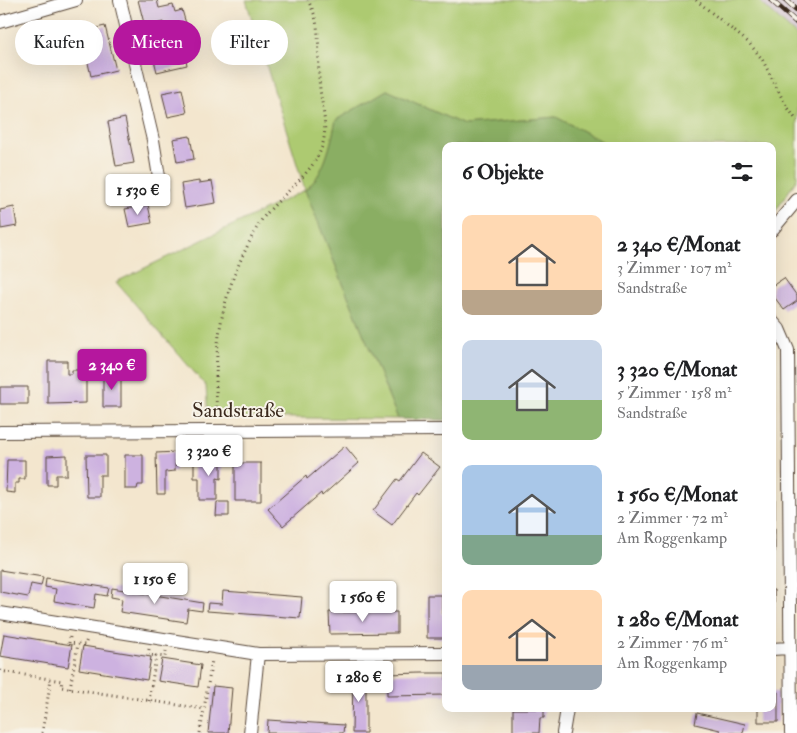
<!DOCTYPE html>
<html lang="de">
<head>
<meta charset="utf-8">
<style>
  body { margin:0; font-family:"IM FELL Double Pica",serif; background:#f6f6f6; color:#202124; height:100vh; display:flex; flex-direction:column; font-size:19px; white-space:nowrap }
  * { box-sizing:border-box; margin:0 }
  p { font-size:16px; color:#757577 }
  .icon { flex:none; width:28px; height:28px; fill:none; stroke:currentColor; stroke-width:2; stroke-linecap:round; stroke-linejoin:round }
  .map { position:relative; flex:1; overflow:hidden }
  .sheet { position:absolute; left:442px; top:142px; width:334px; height:570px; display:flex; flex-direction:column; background:#fff; border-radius:10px; box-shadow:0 5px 20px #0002 }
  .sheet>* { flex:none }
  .guide { position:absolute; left:15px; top:20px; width:352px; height:45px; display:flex; gap:10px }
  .price { position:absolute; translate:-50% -42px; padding:0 11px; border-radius:5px; background:#fff; color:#222; font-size:16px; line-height:32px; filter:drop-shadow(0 1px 2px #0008) }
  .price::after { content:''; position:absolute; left:50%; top:30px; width:15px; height:11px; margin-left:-8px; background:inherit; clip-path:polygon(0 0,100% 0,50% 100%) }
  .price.current { background:#b5179e; color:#fff }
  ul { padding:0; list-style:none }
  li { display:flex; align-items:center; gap:15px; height:125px; padding:0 20px }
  li span { display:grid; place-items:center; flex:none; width:140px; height:100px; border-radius:10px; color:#555 }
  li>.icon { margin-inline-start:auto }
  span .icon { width:60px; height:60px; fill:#fffc; stroke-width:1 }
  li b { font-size:21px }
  h2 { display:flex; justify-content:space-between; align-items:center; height:60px; padding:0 20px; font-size:21px }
  .tag { padding:0 18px; border-radius:22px; background:#fff; box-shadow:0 5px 20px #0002; font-size:18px; line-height:45px }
  .tag.current { background:#b5179e; color:#fff }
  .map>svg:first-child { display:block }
  .industrial { fill:#cebed0 }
  .green { fill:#adca71; stroke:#747a48 }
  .forest { fill:#8aae63; stroke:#626c40 }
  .building { fill:#cdb2e0 }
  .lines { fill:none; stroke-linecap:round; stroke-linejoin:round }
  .street-casing { stroke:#574638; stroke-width:14 }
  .path { stroke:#574638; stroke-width:3; stroke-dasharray:1 4; stroke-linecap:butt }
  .street { stroke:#fff; stroke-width:12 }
  .rail-casing { stroke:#3b2a1e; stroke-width:5.5 }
  .rail { stroke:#f7f3e8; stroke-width:4; stroke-dasharray:11; stroke-linecap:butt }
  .labels { text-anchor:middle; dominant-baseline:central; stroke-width:4; stroke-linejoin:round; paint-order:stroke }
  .street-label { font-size:21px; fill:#3b2a1e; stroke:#f7f3e8 }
</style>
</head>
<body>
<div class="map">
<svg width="797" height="733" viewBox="0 0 797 733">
  <rect width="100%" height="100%" fill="#f7f3e8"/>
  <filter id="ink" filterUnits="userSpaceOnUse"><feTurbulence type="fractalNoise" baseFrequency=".02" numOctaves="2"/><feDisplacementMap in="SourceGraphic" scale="10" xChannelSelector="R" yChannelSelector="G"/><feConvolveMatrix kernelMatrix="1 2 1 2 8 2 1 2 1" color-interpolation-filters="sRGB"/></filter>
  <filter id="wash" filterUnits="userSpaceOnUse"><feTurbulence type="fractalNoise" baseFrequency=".0096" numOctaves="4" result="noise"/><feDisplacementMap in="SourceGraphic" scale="20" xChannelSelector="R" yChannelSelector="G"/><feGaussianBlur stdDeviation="1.12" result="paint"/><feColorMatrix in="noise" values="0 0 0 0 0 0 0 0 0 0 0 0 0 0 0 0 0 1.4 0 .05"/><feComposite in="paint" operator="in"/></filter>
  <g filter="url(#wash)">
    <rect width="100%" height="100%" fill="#f3e6ce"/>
    <path class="industrial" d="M 756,0 L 797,0 L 797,37 Z"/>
    <path class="green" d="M 246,0 L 758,0 L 797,36 L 797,179 L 773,215 L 772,146 L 611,146 L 556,117 L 464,125 L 387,90 L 336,120 C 331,143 325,175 305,190 L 398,419 L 208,417 L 206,386 L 116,282 L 305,190 Z"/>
    <path class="forest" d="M 387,90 L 464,125 L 556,117 L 611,146 L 446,146 L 446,420 L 398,419 L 305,190 C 325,175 331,143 336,120 Z"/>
    <g id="blocks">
      <path class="building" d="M 138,0 L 157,0 L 159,8 L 173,5 L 175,12 L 182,10 L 187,27 L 166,33 L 163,22 L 145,27 Z
        M 105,26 L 116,70 L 91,76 L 86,54 L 93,52 L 88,30 Z
        M 182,41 L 187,65 L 157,72 L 151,48 Z
        M 182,89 L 187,113 L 168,117 L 162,93 Z
        M 125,118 L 134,163 L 116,166 L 108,122 Z
        M 190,136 L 194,159 L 177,162 L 173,139 Z
        M 199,181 L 199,183 L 212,181 L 216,203 L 185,208 L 181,184 Z
        M 148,205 L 152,223 L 129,227 L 125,209 Z
        M 14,207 L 17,226 L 1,229 L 0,210 Z
        M 784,278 L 797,296 L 797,301 L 784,310 L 772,294 L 772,286 Z
        M 48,361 L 67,361 L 67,374 L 72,374 L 72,370 L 86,370 L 86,403 L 48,404 Z
        M 103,375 L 121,375 L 121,407 L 103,407 Z
        M 0,387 L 28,387 L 28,404 L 0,404 Z
        M 345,446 L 359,463 L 322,496 L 321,493 L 283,526 L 268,509 L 306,476 L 307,479 Z
        M 176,452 L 175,471 L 165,472 L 165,494 L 157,494 L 156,453 Z
        M 209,453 L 221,453 L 221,479 L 217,478 L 217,500 L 199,500 L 199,478 L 194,478 L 194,463 L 209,463 Z
        M 421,453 L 440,467 L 418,495 L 416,493 L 392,525 L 373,511 L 397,479 L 400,481 Z
        M 67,455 L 67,475 L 56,475 L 56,485 L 47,485 L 47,456 Z
        M 86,455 L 106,455 L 106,475 L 100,475 L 100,497 L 87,497 Z
        M 125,455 L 143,455 L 143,485 L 138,485 L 137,489 L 125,489 Z
        M 7,460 L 25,460 L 25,479 L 19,479 L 19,483 L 15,483 L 15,493 L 6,492 Z
        M 235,463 L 261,463 L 261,501 L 235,501 Z
        M 772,491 L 775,491 L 775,519 L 772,519 Z
        M 217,502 L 229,502 L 229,516 L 216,516 Z
        M 772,528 L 775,528 L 775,552 L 772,552 Z
        M 0,570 L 43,577 L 41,586 L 31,584 L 28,597 L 0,592 Z
        M 46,578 L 109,588 L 107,596 L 96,594 L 94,608 L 54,601 L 56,589 L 45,587 Z
        M 112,588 L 203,603 L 202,611 L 188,609 L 186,622 L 120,612 L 122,599 L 111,597 Z
        M 772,590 L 774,590 L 775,623 L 772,623 Z
        M 223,591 L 302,597 L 300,618 L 207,611 L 208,603 L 222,604 Z
        M 427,595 L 442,595 L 442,614 L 446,614 L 446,638 L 427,638 Z
        M 329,612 L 397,612 L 397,633 L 330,634 Z
        M 4,634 L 72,645 L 68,667 L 0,656 Z
        M 83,646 L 151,657 L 147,680 L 79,669 Z
        M 162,659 L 201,665 L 198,687 L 158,681 Z
        M 353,673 L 366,673 L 366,733 L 352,733 Z
        M 422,673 L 446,673 L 446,695 L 387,696 L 387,674 Z
        M 213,686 L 232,688 L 228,733 L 208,733 Z
        M 772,692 L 778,692 L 778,722 L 758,722 L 758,709 L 772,709 Z
        M 513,709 L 544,709 L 544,718 L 540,718 L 539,733 L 513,733 Z
        M 697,713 L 745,724 L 743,733 L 719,733 L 720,730 L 695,724 Z
        M 268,720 L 344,725 L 343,733 L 267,733 Z"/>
    </g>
  </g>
  <g filter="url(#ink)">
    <use href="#blocks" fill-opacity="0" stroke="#574638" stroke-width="1"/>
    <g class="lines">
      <defs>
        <path id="street" d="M 120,0 L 153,140 L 161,189
          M 0,22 L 76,0
          M 772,230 L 797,200
          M 772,321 L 779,329 L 788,350 L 791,733
          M 0,432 L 446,430
          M 0,613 L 258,654 L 446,653
          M 772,649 L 789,648
          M 250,733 L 258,654
          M 563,733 L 567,709"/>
      </defs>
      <use href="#street" class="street-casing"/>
      <path class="path" d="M 696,0 L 749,43 L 762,59 L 784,102 L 797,121
        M 217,417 C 214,358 217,310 243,255 C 249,243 255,229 263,218 C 279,197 313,173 321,149 C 330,127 320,101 319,78 C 318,59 320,40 316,21 C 315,14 311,7 308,0
        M 70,637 L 69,643 L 78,644
        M 149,649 L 148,655 L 156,656
        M 0,671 L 62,681 L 61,687 L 204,709 L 212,660
        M 70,688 L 78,644 L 85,645 L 87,639
        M 149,701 L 156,656 L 165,657 L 166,651
        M 42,733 L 51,679
        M 200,733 L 204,709"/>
      <use href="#street" class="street"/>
      <defs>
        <path id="rail" d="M 771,0 L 797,23
          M 786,0 L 797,10"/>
      </defs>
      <use href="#rail" class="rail-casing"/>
      <use href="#rail" class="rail"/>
    </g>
  </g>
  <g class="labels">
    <g class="street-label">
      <text x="238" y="410">Sandstraße</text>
    </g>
  </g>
</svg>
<b class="price" style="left:138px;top:216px">1 530 €</b>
<b class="price current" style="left:112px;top:391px">2 340 €</b>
<b class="price" style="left:209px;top:477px">3 320 €</b>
<b class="price" style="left:155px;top:605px">1 150 €</b>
<b class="price" style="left:363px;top:623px">1 560 €</b>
<b class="price" style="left:359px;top:703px">1 280 €</b>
<div class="guide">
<a class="tag">Kaufen</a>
<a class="tag current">Mieten</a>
<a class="tag">Filter</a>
</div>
<section class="sheet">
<h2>6 Objekte<svg class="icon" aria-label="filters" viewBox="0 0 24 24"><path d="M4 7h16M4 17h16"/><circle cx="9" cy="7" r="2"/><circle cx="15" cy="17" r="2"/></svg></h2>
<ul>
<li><span style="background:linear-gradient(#ffd9b3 75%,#b9a48a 0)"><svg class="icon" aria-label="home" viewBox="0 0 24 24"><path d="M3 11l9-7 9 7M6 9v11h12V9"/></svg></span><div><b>2 340 €/Monat</b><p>3 Zimmer · 107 m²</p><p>Sandstraße</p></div></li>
<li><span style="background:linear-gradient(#c9d6e8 60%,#8fb573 0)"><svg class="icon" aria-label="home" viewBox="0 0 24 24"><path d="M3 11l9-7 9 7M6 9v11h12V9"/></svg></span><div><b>3 320 €/Monat</b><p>5 Zimmer · 158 m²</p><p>Sandstraße</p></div></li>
<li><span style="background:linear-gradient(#a9c7e8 70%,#7fa58c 0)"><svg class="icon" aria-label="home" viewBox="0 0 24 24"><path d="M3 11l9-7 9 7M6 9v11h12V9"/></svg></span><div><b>1 560 €/Monat</b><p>2 Zimmer · 72 m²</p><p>Am Roggenkamp</p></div></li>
<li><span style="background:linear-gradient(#ffd9b3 75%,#9aa5b1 0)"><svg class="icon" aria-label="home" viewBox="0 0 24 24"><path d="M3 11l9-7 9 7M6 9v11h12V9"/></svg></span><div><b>1 280 €/Monat</b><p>2 Zimmer · 76 m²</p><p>Am Roggenkamp</p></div></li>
</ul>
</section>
</div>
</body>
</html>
